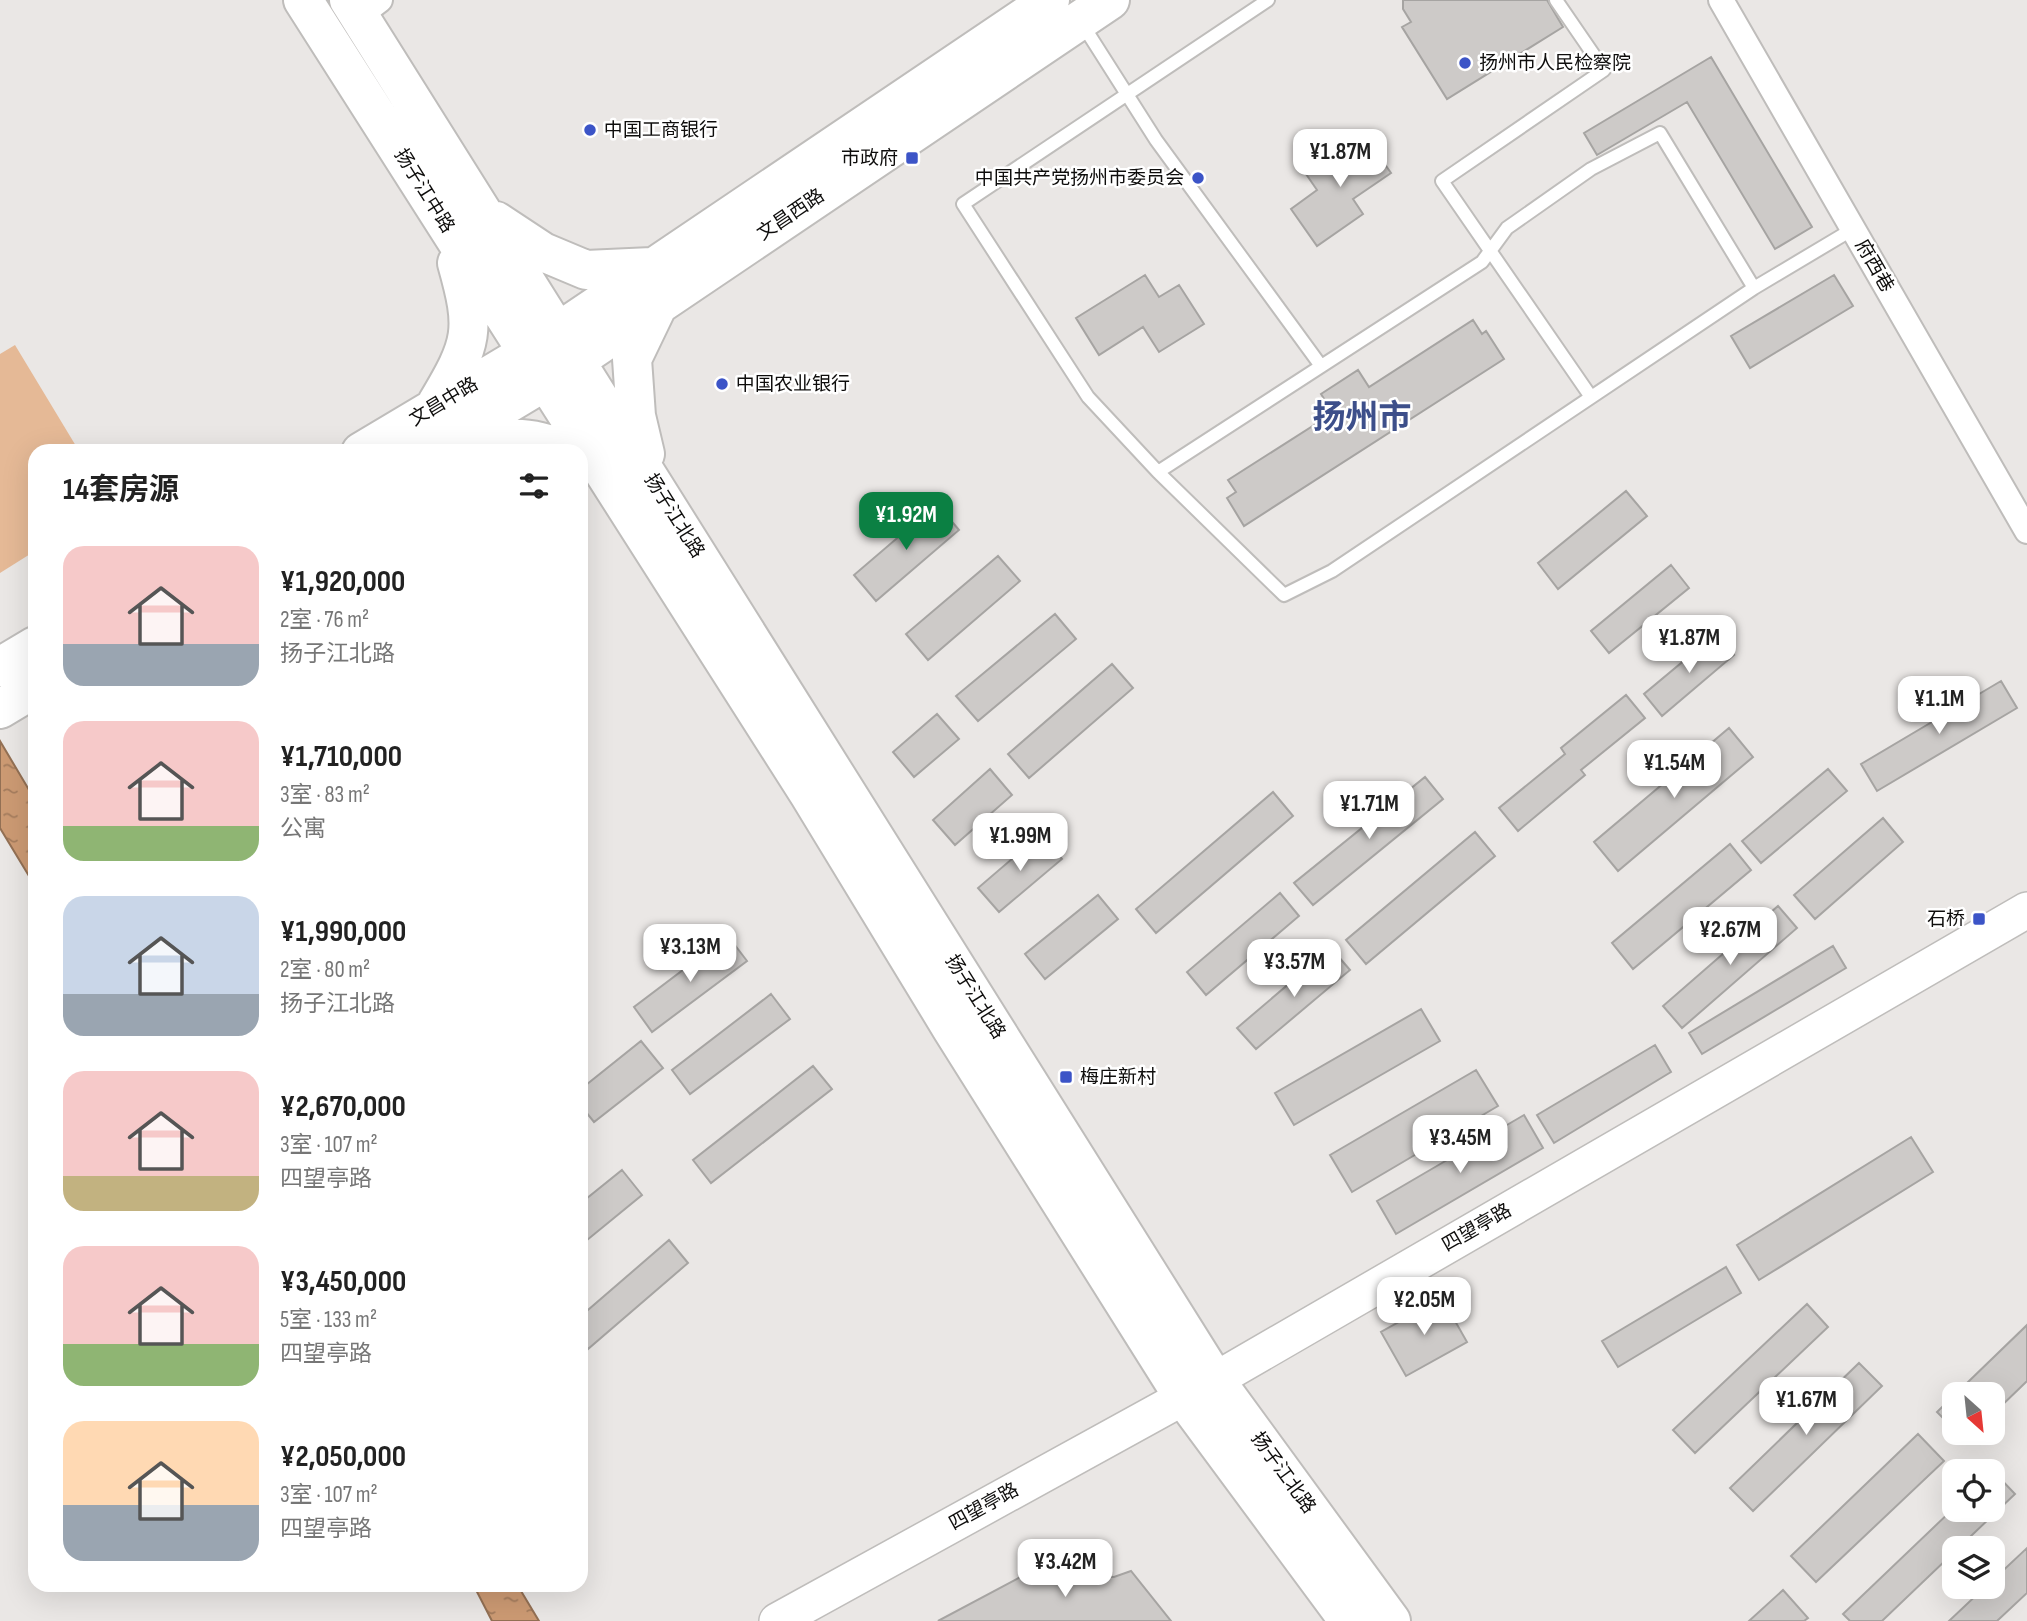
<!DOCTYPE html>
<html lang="zh">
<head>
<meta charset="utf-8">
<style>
  body { margin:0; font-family:"Sofia Sans Condensed","Noto Sans SC",sans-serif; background:#f2f2f2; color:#222; height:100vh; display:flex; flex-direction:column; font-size:26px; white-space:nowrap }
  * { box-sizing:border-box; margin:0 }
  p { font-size:23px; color:#767676 }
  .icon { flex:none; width:38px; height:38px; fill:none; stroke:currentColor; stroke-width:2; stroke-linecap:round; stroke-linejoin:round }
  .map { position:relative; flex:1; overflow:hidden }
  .drawer { position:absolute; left:28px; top:444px; width:560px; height:1148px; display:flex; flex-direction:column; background:#fff; border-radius:21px; box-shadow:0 7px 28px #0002 }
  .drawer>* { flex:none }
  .needle { width:46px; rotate:153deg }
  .buttons { position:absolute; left:1942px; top:1382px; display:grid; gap:14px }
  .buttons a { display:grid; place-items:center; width:63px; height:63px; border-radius:14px; background:#fff; box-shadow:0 7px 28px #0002; font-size:35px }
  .price { position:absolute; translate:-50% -60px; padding:0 16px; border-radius:14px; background:#fff; color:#222; font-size:23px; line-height:46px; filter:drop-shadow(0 2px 4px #0008) }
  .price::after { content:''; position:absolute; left:50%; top:42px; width:21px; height:16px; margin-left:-10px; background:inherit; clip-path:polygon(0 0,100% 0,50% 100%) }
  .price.current { background:#0b8043; color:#fff }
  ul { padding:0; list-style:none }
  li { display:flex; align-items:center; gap:21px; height:175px; padding:0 35px }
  li span { display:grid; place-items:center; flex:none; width:196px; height:140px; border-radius:21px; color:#555 }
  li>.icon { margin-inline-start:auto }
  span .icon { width:84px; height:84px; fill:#fffc; stroke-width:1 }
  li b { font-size:30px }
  h2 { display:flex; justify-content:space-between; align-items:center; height:84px; padding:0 35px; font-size:30px }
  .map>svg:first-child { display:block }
  .park { fill:#e5b996 }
  .water { fill:url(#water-ripples); stroke:#937054; stroke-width:2 }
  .building { fill:#cdcac8; stroke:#a6a4a2; stroke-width:2 }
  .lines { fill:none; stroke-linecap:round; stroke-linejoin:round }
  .lane-casing { stroke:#bfbdbb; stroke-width:16 }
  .street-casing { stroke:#bfbdbb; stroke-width:28 }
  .secondary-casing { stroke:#bfbdbb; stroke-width:38 }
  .primary-casing { stroke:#bfbdbb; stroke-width:42 }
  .lane { stroke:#fff; stroke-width:12 }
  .street { stroke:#fff; stroke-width:24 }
  .secondary { stroke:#fff; stroke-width:35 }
  .primary { stroke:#fff; stroke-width:38 }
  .poi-dot { fill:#3c54c7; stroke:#fff; stroke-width:2.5 }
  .labels { text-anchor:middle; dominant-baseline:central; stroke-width:5; stroke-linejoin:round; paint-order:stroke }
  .poi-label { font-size:19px; fill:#0e0d0c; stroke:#fff; text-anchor:start }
  .street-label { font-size:19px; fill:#0e0d0c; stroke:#fff }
  .town-label { font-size:33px; font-weight:bold; fill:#3d4f8a; stroke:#fff }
</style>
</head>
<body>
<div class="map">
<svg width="2027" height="1621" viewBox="0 0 2027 1621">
  <defs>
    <pattern id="water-ripples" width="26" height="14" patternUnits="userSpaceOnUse" patternTransform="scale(1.75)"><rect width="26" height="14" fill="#cc9a73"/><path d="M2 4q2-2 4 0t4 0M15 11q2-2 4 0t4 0" fill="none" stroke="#a47c5d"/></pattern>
  </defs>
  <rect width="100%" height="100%" fill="#eae7e5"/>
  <path class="park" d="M 15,345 L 79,451 L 35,452 L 35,551 L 0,573 L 0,354 Z"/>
  <path class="water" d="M 0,741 L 35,800 L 35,886 L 0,828 Z
    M 474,1586 L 518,1586 L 539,1621 L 492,1621 Z"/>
  <path class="building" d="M 1403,0 L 1547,0 L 1563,27 L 1447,99 L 1402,27 L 1411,22 L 1403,9 Z
    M 1711,57 L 1812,227 L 1775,249 L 1687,102 L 1597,155 L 1584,133 Z
    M 1363,133 L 1391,173 L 1353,199 L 1363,214 L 1317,246 L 1291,209 L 1317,190 L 1306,174 Z
    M 1145,275 L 1159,297 L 1179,285 L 1204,324 L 1159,352 L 1143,327 L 1099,355 L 1076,318 Z
    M 1834,275 L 1853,306 L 1750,368 L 1731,336 Z
    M 1473,320 L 1482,334 L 1486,331 L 1504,359 L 1244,526 L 1227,498 L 1236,492 L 1228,480 L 1333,413 L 1321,394 L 1358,370 L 1369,387 Z
    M 1626,491 L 1647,516 L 1558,589 L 1538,563 Z
    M 937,504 L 959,530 L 876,601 L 854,575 Z
    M 998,556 L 1020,581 L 928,660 L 906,634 Z
    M 1671,565 L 1689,588 L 1609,653 L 1591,631 Z
    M 1055,614 L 1076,639 L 978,721 L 956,696 Z
    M 1716,634 L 1734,655 L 1662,716 L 1644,694 Z
    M 1112,664 L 1133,688 L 1029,778 L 1008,754 Z
    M 2001,681 L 2017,708 L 1877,791 L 1861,764 Z
    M 1626,695 L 1645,718 L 1581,770 L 1585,775 L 1518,831 L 1499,808 L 1565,754 L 1561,748 Z
    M 937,714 L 959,739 L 914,777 L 893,752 Z
    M 1729,728 L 1753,757 L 1618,871 L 1594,842 Z
    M 990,769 L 1012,795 L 955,845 L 933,820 Z
    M 1828,769 L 1847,791 L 1761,863 L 1742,841 Z
    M 1425,777 L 1443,799 L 1313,905 L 1294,883 Z
    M 1273,792 L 1293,816 L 1156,933 L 1136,909 Z
    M 1883,818 L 1903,842 L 1815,919 L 1794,895 Z
    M 1475,832 L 1495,856 L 1366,964 L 1346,940 Z
    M 1041,834 L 1062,859 L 999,912 L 978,888 Z
    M 1730,844 L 1751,870 L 1633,969 L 1612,943 Z
    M 1280,893 L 1299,916 L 1206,995 L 1187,972 Z
    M 1098,895 L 1118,919 L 1045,979 L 1025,954 Z
    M 1778,906 L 1797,928 L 1682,1028 L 1663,1006 Z
    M 728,936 L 747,961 L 652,1032 L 634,1007 Z
    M 1833,946 L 1846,968 L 1702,1054 L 1689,1033 Z
    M 1331,948 L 1350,970 L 1256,1049 L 1237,1028 Z
    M 771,994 L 790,1019 L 690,1094 L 672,1070 Z
    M 1421,1009 L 1440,1041 L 1294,1125 L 1275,1093 Z
    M 641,1041 L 663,1068 L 594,1122 L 581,1106 L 581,1089 Z
    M 1655,1045 L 1671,1072 L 1554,1143 L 1537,1115 Z
    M 813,1066 L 832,1089 L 711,1183 L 693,1160 Z
    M 1476,1070 L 1498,1106 L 1352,1192 L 1330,1155 Z
    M 1524,1115 L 1543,1148 L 1396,1234 L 1377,1201 Z
    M 1911,1137 L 1933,1172 L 1759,1280 L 1737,1245 Z
    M 622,1170 L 642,1195 L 581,1245 L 581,1203 Z
    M 669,1240 L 688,1263 L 588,1349 L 581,1341 L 581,1316 Z
    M 1726,1267 L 1741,1293 L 1618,1367 L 1602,1341 Z
    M 1442,1298 L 1467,1342 L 1406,1376 L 1381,1332 Z
    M 1807,1304 L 1828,1327 L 1695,1453 L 1673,1430 Z
    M 2027,1325 L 2027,1381 L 1993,1414 L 1993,1395 L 1955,1395 L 1955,1430 L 1937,1412 Z
    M 1859,1363 L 1882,1386 L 1753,1511 L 1730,1488 Z
    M 1918,1434 L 1944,1461 L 1816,1582 L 1791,1556 Z
    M 1993,1471 L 2015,1494 L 1882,1621 L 1850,1621 L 1843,1614 L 1955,1507 L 1955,1510 L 1993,1510 Z
    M 2027,1548 L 2027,1593 L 1997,1621 L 1949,1621 L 1985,1587 L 1993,1587 L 1993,1580 Z
    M 1060,1556 L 1075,1568 L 1095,1576 L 1114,1577 L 1131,1571 L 1171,1621 L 938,1621 Z
    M 1783,1590 L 1808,1618 L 1804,1621 L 1749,1621 Z"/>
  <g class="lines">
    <defs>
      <path id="lane" d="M 1268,0 L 963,204 L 1088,397 L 1158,472 L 1284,595 L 1332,571 L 1754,288 L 1853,229
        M 1556,0 L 1604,70 L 1442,181 L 1591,397
        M 1081,22 L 1156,140 L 1321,366
        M 1158,472 L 1482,262 L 1507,228 L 1591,169 L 1660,133 L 1754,288"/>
      <path id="street" d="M 1721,0 L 2027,531
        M 359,16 L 380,0"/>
      <path id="secondary" d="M 777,1621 L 1215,1380 L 2027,910"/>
      <path id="primary" d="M 303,0 L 809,794 L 952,1029 L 1184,1398 L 1349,1621
        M 349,0 L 1215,1380 L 1391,1621
        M 496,221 L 543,252 L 586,270 L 652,267
        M 437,403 C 473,343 476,330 457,263
        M 361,452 L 527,353 L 1050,0
        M 427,452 L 544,382 L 1110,0
        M 459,452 C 500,436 527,433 568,452
        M 645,454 L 636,416 L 632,359 L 657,307
        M 0,667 L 35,646
        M 0,709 L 35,688"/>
    </defs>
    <use href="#lane" class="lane-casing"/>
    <use href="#street" class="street-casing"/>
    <use href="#secondary" class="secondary-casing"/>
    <use href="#primary" class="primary-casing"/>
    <use href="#lane" class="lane"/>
    <use href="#street" class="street"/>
    <use href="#secondary" class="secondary"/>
    <use href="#primary" class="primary"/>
  </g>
  <g class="poi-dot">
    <circle cx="1465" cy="63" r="7"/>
    <circle cx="590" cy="130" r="7"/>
    <rect x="905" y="151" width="14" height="14" rx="3.5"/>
    <circle cx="1198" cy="178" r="7"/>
    <circle cx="722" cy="384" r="7"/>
    <rect x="1972" y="912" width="14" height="14" rx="3.5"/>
    <rect x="1059" y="1070" width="14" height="14" rx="3.5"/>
  </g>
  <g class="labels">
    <g class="poi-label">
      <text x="1479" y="63">扬州市人民检察院</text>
      <text x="604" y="130">中国工商银行</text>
      <text x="898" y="158" text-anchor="end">市政府</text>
      <text x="1184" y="178" text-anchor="end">中国共产党扬州市委员会</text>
      <text x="736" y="384">中国农业银行</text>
      <text x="1965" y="919" text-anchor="end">石桥</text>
      <text x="1080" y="1077">梅庄新村</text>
    </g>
    <g class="street-label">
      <text transform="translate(424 191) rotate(58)">扬子江中路</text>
      <text transform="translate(791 215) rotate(-34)">文昌西路</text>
      <text transform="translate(1874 266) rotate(60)">府西巷</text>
      <text transform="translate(444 402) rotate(-31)">文昌中路</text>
      <text transform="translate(674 516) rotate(58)">扬子江北路</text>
      <text transform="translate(975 997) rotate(58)">扬子江北路</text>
      <text transform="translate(1477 1228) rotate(-30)">四望亭路</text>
      <text transform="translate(1283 1473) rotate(54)">扬子江北路</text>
      <text transform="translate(984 1507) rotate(-29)">四望亭路</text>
    </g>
    <g class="town-label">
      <text x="1362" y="418">扬州市</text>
    </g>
  </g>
</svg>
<div class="buttons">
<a><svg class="needle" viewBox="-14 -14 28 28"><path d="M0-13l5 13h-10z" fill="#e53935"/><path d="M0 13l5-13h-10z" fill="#767676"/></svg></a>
<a><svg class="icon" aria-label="locate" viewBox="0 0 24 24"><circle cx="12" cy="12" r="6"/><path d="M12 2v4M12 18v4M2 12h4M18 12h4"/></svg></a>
<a><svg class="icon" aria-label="layers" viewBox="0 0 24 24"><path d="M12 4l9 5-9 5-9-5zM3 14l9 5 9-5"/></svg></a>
</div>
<b class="price" style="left:1340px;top:189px">¥1.87M</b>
<b class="price current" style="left:906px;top:552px">¥1.92M</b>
<b class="price" style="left:1689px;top:675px">¥1.87M</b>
<b class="price" style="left:1939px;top:736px">¥1.1M</b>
<b class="price" style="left:1674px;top:800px">¥1.54M</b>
<b class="price" style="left:1369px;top:841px">¥1.71M</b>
<b class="price" style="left:1020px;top:873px">¥1.99M</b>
<b class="price" style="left:1730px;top:967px">¥2.67M</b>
<b class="price" style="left:690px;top:984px">¥3.13M</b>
<b class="price" style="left:1294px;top:999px">¥3.57M</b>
<b class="price" style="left:1460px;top:1175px">¥3.45M</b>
<b class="price" style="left:1424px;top:1337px">¥2.05M</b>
<b class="price" style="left:1806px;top:1437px">¥1.67M</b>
<b class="price" style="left:1065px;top:1599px">¥3.42M</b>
<section class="drawer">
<h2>14套房源<svg class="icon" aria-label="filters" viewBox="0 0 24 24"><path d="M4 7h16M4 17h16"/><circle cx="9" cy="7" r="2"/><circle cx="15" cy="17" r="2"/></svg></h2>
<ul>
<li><span style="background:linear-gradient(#f6c9c9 70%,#9aa5b1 0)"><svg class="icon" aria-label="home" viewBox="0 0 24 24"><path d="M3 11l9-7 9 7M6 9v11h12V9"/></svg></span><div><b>¥1,920,000</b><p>2室 · 76 m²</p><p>扬子江北路</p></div></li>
<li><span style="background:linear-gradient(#f6c9c9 75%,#8fb573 0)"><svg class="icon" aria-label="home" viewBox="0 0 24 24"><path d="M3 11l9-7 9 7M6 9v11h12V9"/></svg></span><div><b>¥1,710,000</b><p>3室 · 83 m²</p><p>公寓</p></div></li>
<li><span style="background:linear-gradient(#c9d6e8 70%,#9aa5b1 0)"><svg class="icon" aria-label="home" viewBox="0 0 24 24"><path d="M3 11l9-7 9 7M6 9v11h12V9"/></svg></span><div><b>¥1,990,000</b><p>2室 · 80 m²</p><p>扬子江北路</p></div></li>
<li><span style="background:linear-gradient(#f6c9c9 75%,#c2b280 0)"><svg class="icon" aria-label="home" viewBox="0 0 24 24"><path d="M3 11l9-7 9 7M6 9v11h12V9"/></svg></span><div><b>¥2,670,000</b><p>3室 · 107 m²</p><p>四望亭路</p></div></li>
<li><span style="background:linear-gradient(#f6c9c9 70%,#8fb573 0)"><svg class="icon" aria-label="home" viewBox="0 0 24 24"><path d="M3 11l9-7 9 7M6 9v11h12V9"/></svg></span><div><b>¥3,450,000</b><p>5室 · 133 m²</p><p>四望亭路</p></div></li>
<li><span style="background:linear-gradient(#ffd9b3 60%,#9aa5b1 0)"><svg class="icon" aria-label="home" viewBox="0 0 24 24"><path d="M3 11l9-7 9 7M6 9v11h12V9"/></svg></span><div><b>¥2,050,000</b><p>3室 · 107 m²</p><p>四望亭路</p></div></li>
</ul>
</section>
</div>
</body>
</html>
